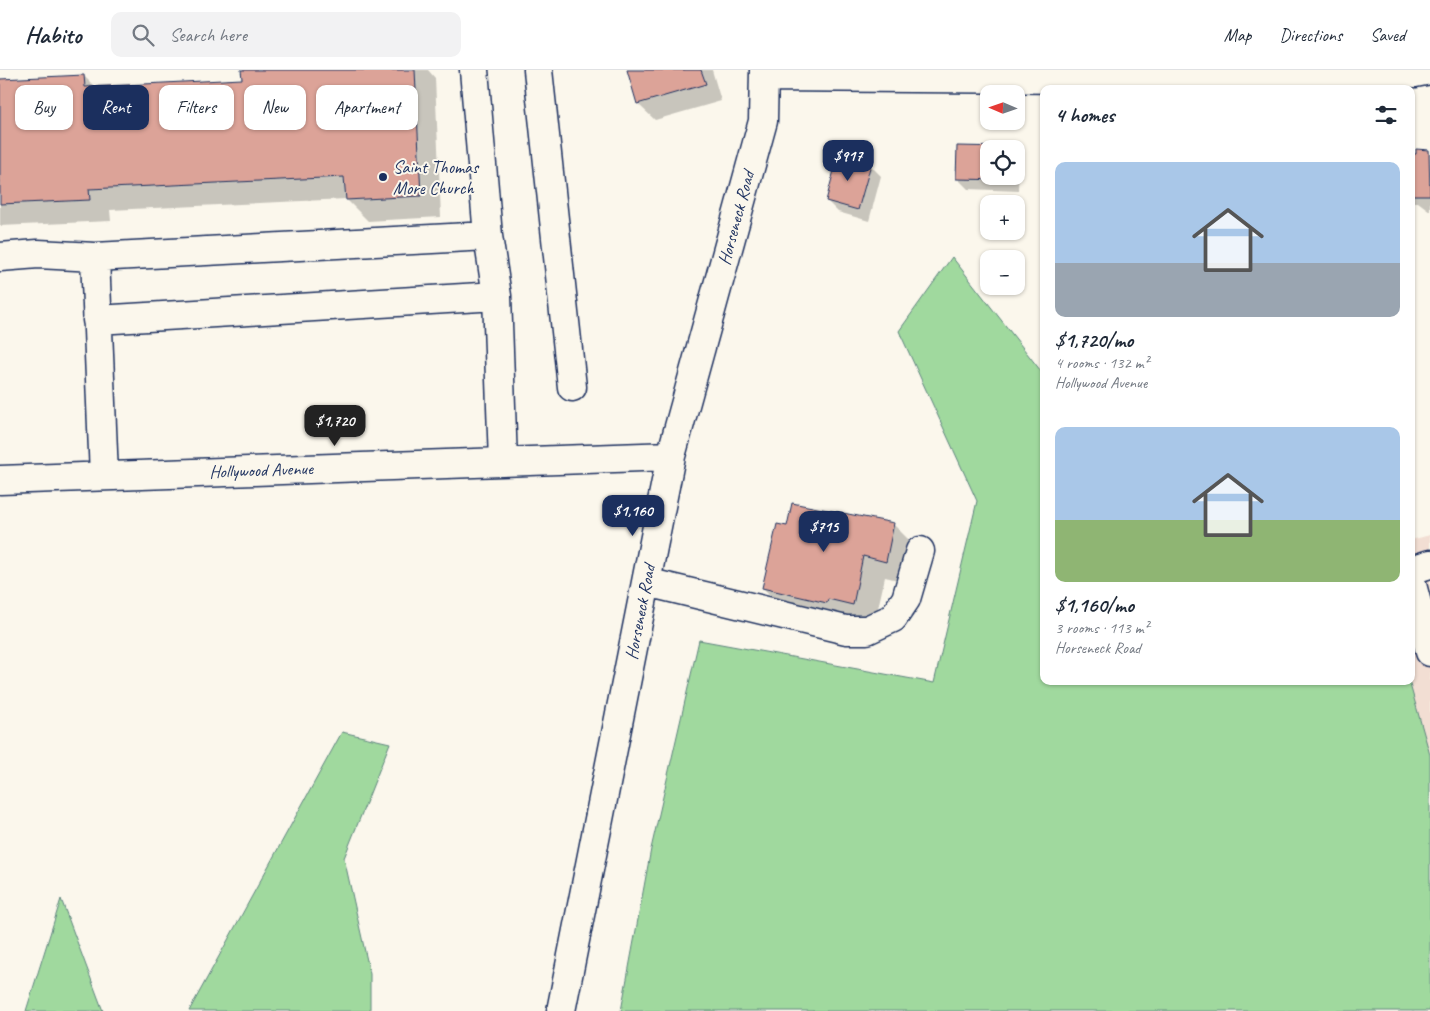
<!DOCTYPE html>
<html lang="en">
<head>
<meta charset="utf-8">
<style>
  body { margin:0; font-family:Caveat,sans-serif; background:#f2f2f3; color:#1f2937; height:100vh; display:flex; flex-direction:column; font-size:19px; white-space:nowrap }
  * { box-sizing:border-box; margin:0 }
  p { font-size:16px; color:#747a83 }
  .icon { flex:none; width:28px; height:28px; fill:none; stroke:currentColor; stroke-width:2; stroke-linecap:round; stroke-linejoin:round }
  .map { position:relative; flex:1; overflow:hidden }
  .drawer { position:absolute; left:1040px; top:15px; width:375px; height:600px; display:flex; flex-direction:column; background:#fff; border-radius:10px; box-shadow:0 1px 4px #0004 }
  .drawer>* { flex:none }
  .top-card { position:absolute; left:15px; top:15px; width:475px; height:45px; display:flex; gap:10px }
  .needle { width:32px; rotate:272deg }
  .tools { position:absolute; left:980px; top:15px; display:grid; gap:10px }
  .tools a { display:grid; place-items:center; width:45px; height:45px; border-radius:10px; background:#fff; box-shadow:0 1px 4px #0004; font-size:25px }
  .price { position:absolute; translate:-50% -42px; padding:0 11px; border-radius:10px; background:#1b2f5e; color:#fff; font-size:16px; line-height:32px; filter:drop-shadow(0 1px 2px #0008) }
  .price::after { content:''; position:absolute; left:50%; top:30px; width:15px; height:11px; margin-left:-8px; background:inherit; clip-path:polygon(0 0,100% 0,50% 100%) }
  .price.current { background:#222; color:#fff }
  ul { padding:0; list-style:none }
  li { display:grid; align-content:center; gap:10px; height:265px; padding:0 15px }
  li span { display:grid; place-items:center; height:155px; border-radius:10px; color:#555 }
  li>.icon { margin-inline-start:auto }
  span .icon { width:90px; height:90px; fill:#fffc; stroke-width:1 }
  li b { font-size:21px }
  h2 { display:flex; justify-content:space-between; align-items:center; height:60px; padding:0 15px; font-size:21px }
  .tag { padding:0 18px; border-radius:10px; background:#fff; box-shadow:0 1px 4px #0004; font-size:18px; line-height:45px }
  .tag.current { background:#1b2f5e; color:#fff }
  header { display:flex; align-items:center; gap:30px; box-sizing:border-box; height:70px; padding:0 25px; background:#fff; border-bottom:1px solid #e0e1e3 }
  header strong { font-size:24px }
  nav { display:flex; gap:28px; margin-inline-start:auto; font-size:18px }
  .search { width:350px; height:45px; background:#f2f2f3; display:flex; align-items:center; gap:12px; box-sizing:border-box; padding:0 18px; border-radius:10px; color:#747a83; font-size:19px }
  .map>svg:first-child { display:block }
  .built { fill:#f2ded3 }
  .green { fill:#a0d99e; stroke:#5e847e }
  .shadow { fill:#0003 }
  .building { fill:#dca398; stroke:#1b2f5e }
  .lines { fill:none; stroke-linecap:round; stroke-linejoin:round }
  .minor-casing { stroke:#1b2f5e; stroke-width:31 }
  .minor { stroke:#fbf7ec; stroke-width:28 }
  .poi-dot { fill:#1b2f5e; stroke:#fbf7ec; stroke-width:2 }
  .labels { text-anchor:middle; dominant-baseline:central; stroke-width:4; stroke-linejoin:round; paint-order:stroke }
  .poi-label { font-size:18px; fill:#1b2f5e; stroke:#fbf7ec; text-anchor:start }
  .street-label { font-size:18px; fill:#1b2f5e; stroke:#fbf7ec }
</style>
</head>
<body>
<header>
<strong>Habito</strong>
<div class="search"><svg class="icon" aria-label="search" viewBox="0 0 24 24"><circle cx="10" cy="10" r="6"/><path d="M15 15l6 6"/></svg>Search here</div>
<nav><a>Map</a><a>Directions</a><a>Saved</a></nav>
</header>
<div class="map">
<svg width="1430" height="941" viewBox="0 0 1430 941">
  <rect width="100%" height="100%" fill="#fbf7ec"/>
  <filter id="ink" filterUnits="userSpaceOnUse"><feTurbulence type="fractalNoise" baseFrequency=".02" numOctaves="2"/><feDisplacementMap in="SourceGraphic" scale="10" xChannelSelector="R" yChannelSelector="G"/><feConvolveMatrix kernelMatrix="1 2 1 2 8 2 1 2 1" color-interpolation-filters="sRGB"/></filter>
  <g filter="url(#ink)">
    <path class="built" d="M 1430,465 L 1430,685 L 1429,685 L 1409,611 L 1411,611 L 1411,470 Z"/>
    <path class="green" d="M 952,187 L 1044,305 L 1044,611 L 1409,611 L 1430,685 L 1430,941 L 621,941 L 651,779 L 699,570 L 934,613 L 977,431 L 899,261 Z
      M 342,662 L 390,673 L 344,788 L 370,904 L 370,941 L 189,941 Z
      M 61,829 L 103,941 L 26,941 Z"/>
    <path class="shadow" d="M 243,0 L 428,0 L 435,8 L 441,147 L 368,151 L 346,129 L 110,140 L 111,151 L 0,156 L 0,10 L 84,6 L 95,17 L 243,10 Z
      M 629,0 L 712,0 L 721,31 L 655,50 L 638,34 Z
      M 989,79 L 989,106 L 1016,106 L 1016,87 L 1019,90 L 1018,121 L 968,119 L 957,108 Z
      M 1429,81 L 1430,82 L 1430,141 L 1418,132 L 1411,132 L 1411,85 L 1417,85 Z
      M 870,95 L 881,106 L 869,151 L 838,142 L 827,131 Z
      M 893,454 L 915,476 L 907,512 L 885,507 L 874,556 L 784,539 L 763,518 L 788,458 Z"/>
    <path class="building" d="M 241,0 L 415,0 L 421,126 L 346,130 L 344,107 L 89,119 L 90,130 L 0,134 L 0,9 L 84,5 L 85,17 L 242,9 Z
      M 627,0 L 701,0 L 706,14 L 637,34 Z
      M 957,76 L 1009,77 L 1009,79 L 989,79 L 989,106 L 1008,106 L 1008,110 L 956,109 Z
      M 1416,79 L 1429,80 L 1430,125 L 1411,125 L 1411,84 L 1416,84 Z
      M 838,85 L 871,94 L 858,140 L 826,131 Z
      M 792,433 L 894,453 L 886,492 L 863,486 L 853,535 L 828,529 L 827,533 L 762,518 L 777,454 L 787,456 Z"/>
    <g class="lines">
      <defs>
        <path id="minor" d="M 538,0 L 572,317
          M 765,7 L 1243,10 L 1331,7 L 1415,3 L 1430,0
          M 0,187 L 38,184 L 95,187
          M 497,226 L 503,392
          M 97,250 L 497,226 L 488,166
          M 104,406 L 95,187 L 488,166 L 474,0
          M 0,410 L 671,386
          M 1411,500 L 1430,494
          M 1411,511 L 1430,582
          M 646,512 L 846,560 L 867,560 L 893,548 L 906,529 L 920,481
          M 561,941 L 671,386 L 763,51 L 764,0"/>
      </defs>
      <use href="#minor" class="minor-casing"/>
      <use href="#minor" class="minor"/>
    </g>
  </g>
  <circle class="poi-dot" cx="383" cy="107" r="5"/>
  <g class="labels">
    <g class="poi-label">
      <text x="393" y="97">Saint Thomas<tspan x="393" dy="21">More Church</tspan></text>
    </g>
    <g class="street-label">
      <text transform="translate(736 148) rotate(-75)">Horseneck Road</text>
      <text transform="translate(261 400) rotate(-2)">Hollywood Avenue</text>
      <text transform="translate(640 542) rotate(-79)">Horseneck Road</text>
    </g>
  </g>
</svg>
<div class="tools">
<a><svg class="needle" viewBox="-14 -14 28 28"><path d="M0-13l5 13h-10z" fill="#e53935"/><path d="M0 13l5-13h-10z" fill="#747a83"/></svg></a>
<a><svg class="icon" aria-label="locate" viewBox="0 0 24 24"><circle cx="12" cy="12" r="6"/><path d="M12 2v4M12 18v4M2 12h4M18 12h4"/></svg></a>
<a>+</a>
<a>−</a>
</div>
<b class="price" style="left:848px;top:112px">$917</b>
<b class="price current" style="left:335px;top:377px">$1,720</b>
<b class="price" style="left:633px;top:467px">$1,160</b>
<b class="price" style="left:824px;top:483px">$715</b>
<div class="top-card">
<a class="tag">Buy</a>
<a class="tag current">Rent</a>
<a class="tag">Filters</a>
<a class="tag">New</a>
<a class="tag">Apartment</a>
</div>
<section class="drawer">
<h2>4 homes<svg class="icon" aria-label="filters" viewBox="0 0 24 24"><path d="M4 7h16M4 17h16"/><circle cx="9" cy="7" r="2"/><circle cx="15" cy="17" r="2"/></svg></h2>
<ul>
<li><span style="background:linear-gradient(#a9c7e8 65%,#9aa5b1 0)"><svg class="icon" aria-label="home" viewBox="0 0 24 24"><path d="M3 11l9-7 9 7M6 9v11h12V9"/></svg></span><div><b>$1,720/mo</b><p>4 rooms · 132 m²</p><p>Hollywood Avenue</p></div></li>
<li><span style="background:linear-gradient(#a9c7e8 60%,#8fb573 0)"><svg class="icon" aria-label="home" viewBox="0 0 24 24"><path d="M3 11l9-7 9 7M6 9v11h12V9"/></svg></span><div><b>$1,160/mo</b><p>3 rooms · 113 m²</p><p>Horseneck Road</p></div></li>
</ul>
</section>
</div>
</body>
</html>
